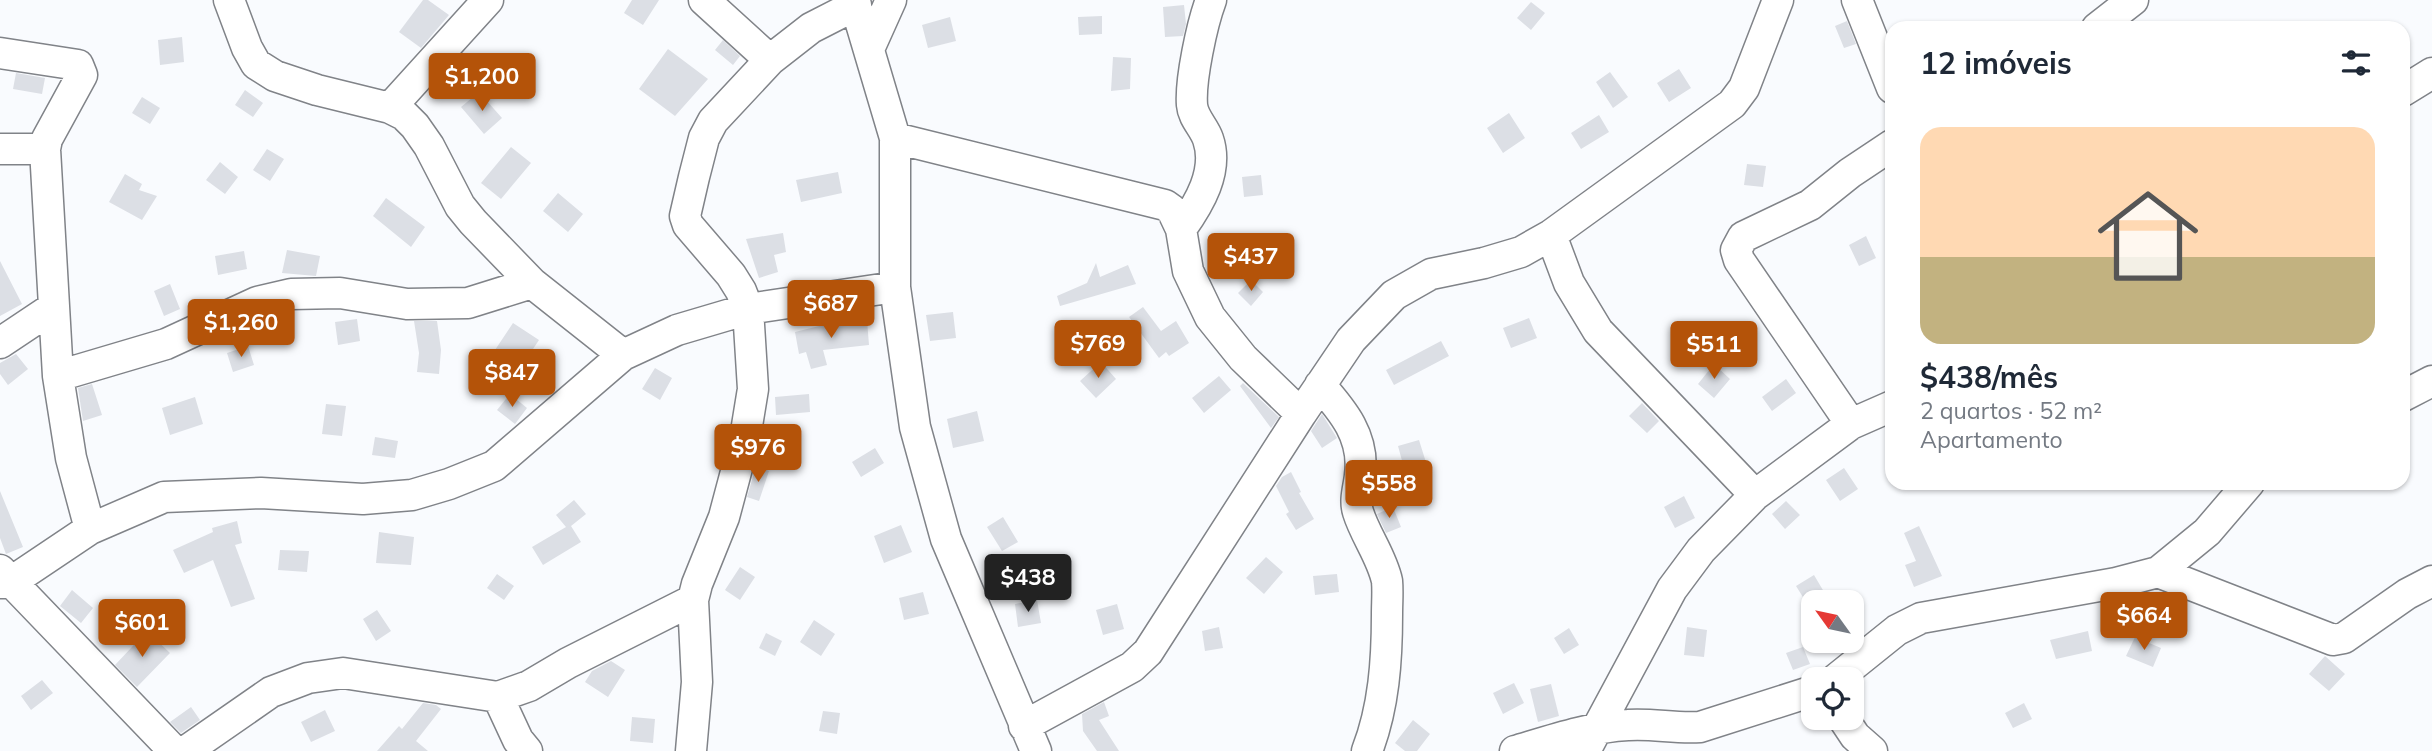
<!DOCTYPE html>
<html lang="pt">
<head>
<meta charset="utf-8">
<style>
  body { margin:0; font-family:Mulish,sans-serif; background:#f2f2f3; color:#1f2937; height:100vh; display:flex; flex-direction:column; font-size:26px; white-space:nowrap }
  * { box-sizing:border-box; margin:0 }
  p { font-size:23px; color:#747a83 }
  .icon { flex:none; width:38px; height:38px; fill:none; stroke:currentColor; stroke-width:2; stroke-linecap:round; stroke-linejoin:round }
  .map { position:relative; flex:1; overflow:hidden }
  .drawer { position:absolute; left:1885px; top:21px; width:525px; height:469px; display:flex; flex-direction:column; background:#fff; border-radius:21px; box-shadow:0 2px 5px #0004 }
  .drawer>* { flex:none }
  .needle { width:46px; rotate:303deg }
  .fabs { position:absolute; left:1801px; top:590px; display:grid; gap:14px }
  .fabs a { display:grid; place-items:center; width:63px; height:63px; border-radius:14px; background:#fff; box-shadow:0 2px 5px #0004; font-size:35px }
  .price { position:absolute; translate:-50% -60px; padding:0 16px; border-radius:7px; background:#b45309; color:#fff; font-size:23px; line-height:46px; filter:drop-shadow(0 2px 4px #0008) }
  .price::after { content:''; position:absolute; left:50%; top:42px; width:21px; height:16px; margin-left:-10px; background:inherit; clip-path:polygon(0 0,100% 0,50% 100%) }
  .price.active { background:#222; color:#fff }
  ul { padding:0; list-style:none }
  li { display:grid; align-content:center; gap:14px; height:371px; padding:0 35px }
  li span { display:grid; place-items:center; height:217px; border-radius:21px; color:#555 }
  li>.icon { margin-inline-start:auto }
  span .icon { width:126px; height:126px; fill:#fffc; stroke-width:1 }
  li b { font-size:30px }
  h2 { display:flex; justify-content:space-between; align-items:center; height:84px; padding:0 35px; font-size:30px }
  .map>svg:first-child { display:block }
  .building { fill:#dcdfe5 }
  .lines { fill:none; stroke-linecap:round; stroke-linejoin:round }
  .minor-casing { stroke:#808388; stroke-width:33 }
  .minor { stroke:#fff; stroke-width:30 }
</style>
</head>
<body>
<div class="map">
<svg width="2432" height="751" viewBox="0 0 2432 751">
  <rect width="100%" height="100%" fill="#f9fbfe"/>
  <path class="building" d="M 423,0 L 428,0 L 449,15 L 421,48 L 399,32 Z
    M 632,0 L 659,0 L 643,25 L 624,13 Z
    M 1531,2 L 1545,13 L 1531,30 L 1517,18 Z
    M 1184,5 L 1186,24 L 1183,36 L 1165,37 L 1163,7 Z
    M 1102,16 L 1102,34 L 1079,35 L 1078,17 Z
    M 950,17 L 956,41 L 928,48 L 922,25 Z
    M 1847,21 L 1856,44 L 1844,48 L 1835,26 Z
    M 182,37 L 184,62 L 160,65 L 158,40 Z
    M 723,40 L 740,56 L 733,65 L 715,50 Z
    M 668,49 L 708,79 L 675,116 L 639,89 Z
    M 1113,57 L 1131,58 L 1130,89 L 1111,91 Z
    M 1679,69 L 1691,88 L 1669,102 L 1657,83 Z
    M 1610,72 L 1628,97 L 1613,108 L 1596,82 Z
    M 16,73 L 45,78 L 42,94 L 13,89 Z
    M 245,90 L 263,103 L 253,117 L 235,105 Z
    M 479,92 L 502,118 L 484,134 L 461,107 Z
    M 142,97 L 160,108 L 150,124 L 132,113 Z
    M 1509,113 L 1525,138 L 1503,153 L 1487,128 Z
    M 1599,115 L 1609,132 L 1581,149 L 1571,133 Z
    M 511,147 L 531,163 L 501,199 L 481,183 Z
    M 267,149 L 284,159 L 270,181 L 253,170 Z
    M 220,162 L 238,177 L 225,194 L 206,180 Z
    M 1747,164 L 1766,166 L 1763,187 L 1744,185 Z
    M 838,172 L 842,193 L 801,202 L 796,180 Z
    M 125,174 L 142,184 L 139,190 L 157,196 L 142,220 L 109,202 Z
    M 1261,175 L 1263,195 L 1244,197 L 1242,177 Z
    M 558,193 L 583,214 L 568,232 L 543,211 Z
    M 386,198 L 425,227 L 411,247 L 373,216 Z
    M 783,233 L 786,252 L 774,255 L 778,272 L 759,278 L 746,239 Z
    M 1866,236 L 1876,258 L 1859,266 L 1849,245 Z
    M 287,250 L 320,256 L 316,276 L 282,273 Z
    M 244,251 L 247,269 L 218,275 L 215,256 Z
    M 0,261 L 22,304 L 0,316 Z
    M 1096,263 L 1100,277 L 1128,265 L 1136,284 L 1060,306 L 1057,296 L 1087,283 Z
    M 1251,280 L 1263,292 L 1251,306 L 1238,293 Z
    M 170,284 L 180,309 L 164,316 L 154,291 Z
    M 1143,307 L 1161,331 L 1176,321 L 1189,343 L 1169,356 L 1166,352 L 1159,358 L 1129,317 Z
    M 953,312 L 956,338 L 930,341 L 926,315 Z
    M 1529,318 L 1537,338 L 1511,348 L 1503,328 Z
    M 357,319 L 360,341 L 338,345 L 335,322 Z
    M 867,320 L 869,345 L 823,350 L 827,365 L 811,369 L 806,352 L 799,354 L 795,332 L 823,325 Z
    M 414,321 L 437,321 L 441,350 L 439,374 L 417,372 L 419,353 Z
    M 513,323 L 539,340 L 521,367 L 495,350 Z
    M 1441,341 L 1449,356 L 1394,385 L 1386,370 Z
    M 248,346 L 254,365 L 233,372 L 227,353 Z
    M 16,354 L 28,369 L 8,385 L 0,374 L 0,363 Z
    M 1101,362 L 1116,379 L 1096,398 L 1080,381 Z
    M 1714,364 L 1730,379 L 1714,398 L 1698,384 Z
    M 655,368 L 672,378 L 660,400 L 642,389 Z
    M 1219,376 L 1231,390 L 1204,413 L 1192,398 Z
    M 1786,379 L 1796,393 L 1772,411 L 1762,397 Z
    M 1243,383 L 1279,417 L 1271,428 L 1240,386 Z
    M 92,384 L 102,415 L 83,421 L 78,388 Z
    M 510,394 L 527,408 L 515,424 L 497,410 Z
    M 809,394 L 810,412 L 776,415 L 775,397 Z
    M 195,397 L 203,424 L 170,435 L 162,408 Z
    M 1642,403 L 1659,421 L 1647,433 L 1629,416 Z
    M 326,404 L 346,406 L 342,436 L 322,434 Z
    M 977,411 L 984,441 L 953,448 L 947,419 Z
    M 1322,414 L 1337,438 L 1322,448 L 1311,431 Z
    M 375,437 L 398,441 L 395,458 L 372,455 Z
    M 1419,440 L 1429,472 L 1407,479 L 1398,446 Z
    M 875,448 L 884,463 L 861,477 L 852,462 Z
    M 756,466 L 769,471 L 759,501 L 747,497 Z
    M 1844,468 L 1858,489 L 1840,501 L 1826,480 Z
    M 1291,472 L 1301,492 L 1299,493 L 1314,519 L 1296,530 L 1286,514 L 1289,512 L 1276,486 L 1282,477 Z
    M 0,491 L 23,547 L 6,554 L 0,538 Z
    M 1684,496 L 1695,518 L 1675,528 L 1664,507 Z
    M 574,500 L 586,514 L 571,526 L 581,542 L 543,565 L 532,547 L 566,527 L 556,515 Z
    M 1786,501 L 1800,515 L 1785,529 L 1772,514 Z
    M 1393,507 L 1401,527 L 1386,533 L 1377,514 Z
    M 1003,517 L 1018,542 L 1002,551 L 987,527 Z
    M 237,521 L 242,543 L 235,545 L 255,599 L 231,607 L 213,560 L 184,573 L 173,550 L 213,532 L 212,528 Z
    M 901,525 L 912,552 L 884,563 L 874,536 Z
    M 1919,526 L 1942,576 L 1914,587 L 1905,565 L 1916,561 L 1904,533 Z
    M 379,532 L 414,537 L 411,565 L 376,563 Z
    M 280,550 L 309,551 L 307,572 L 278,570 Z
    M 1266,557 L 1283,572 L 1264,594 L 1246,578 Z
    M 740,567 L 755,577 L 740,600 L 725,590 Z
    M 497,574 L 514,586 L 504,600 L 487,588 Z
    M 1337,574 L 1339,592 L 1315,595 L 1313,576 Z
    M 1814,575 L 1830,602 L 1806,602 L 1796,586 Z
    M 72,590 L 93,608 L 81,623 L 60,606 Z
    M 923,592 L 929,614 L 904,620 L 899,598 Z
    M 1037,600 L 1041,623 L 1018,627 L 1015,604 Z
    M 1117,604 L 1124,629 L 1103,635 L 1096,610 Z
    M 2123,605 L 2127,624 L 2105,629 L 2101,611 Z
    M 377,610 L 391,631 L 376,641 L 363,619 Z
    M 814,620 L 835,634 L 821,656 L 800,642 Z
    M 1219,627 L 1223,648 L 1205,651 L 1202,631 Z
    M 1687,627 L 1707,630 L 1704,657 L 1684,655 Z
    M 1569,628 L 1579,645 L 1564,654 L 1554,638 Z
    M 147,631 L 170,653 L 137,687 L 115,665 Z
    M 2088,631 L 2092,651 L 2056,659 L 2050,640 Z
    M 766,633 L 782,641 L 775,656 L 759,648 Z
    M 2135,637 L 2161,648 L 2153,667 L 2126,656 Z
    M 1803,647 L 1810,664 L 1793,670 L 1786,653 Z
    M 2325,656 L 2345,674 L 2329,691 L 2309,674 Z
    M 611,661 L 625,670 L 608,697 L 585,682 L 592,671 Z
    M 42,680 L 53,693 L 31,710 L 21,696 Z
    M 1514,683 L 1524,703 L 1503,714 L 1493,693 Z
    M 1551,684 L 1559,716 L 1538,722 L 1530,689 Z
    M 1104,702 L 1109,716 L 1099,720 L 1119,751 L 1097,751 L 1083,731 L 1082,714 Z
    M 423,703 L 436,705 L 441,709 L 416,741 L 428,751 L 377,751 L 399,726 L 402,729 Z
    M 2024,703 L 2032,719 L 2013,728 L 2005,713 Z
    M 191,707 L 200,720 L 181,733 L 170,722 Z
    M 325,710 L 335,731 L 311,742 L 301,722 Z
    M 823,711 L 840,713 L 837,734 L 819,731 Z
    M 632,717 L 655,719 L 653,743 L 630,741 Z
    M 1413,720 L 1430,734 L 1417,751 L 1405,751 L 1395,743 Z"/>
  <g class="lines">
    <defs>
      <path id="minor" d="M 229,0 L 247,48 L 256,64 L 275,76 L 317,90 L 390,108 L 404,115 L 415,126 L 429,146 L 460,206 L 473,222 L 532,283 L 623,355
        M 704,0 L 770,60
        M 854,0 L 895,138 L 895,287 L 915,427 L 946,539 L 1036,751
        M 1857,0 L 1892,88
        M 2097,28 L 2133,0
        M 869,49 L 891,0
        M 0,53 L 78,65 L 82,75 L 47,139 L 45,149 L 58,376 L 71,458 L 90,529
        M 2403,91 L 2432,73
        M 390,108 L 488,0
        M 895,138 L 1165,205 L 1172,210 L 1181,229 L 1188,271 L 1210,317 L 1243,358 L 1301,414
        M 0,149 L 45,149
        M 1181,229 C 1199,204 1219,171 1208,139 C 1204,127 1193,118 1192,105 C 1190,80 1202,24 1211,0
        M 1551,235 L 1569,283 L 1598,331 L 1755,495
        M 0,343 L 54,307
        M 58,376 L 166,344 L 257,302 L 291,294 L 340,293 L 407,304 L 468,303 L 532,283
        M 1320,385 C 1343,411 1365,437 1360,475 C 1359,487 1354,499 1358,512 C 1365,535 1382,557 1387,581 C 1388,591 1387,603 1387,614 C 1387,660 1384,707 1367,751
        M 2403,396 L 2432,381
        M 1851,424 L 1739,260 L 1736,250 L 1743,237 L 1810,205 L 1850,173 L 1892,145
        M 0,570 L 174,751
        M 2158,572 L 2333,640 L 2344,638 L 2407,594 L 2432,581
        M 0,583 L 11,582 L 90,529 L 164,497 L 261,493 L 363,499 L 412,495 L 449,484 L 494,466 L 623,355 L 677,330 L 748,309 L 895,287
        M 1836,679 L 1897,630 L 1921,618 L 2116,583 L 2158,572 L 2207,532 L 2249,483
        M 498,697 L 518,740 L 527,751
        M 1843,718 L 1855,736 L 1872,751
        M 1024,726 L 1132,667 L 1148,652 L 1301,414 L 1351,340 L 1394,295 L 1431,274 L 1484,263 L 1521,252 L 1551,235 L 1732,104 L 1744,88 L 1778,0
        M 186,751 L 271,692 L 308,678 L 343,673 L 498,697 L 529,686 L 568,663 L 693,600
        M 691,751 L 697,682 L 693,600 L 697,584 L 724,517 L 745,438 L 753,389 L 748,309 L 741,291 L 731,275 L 688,225 L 685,216 L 694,177 L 704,138 L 713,121 L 770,60 L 811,28 L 856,5
        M 1515,751 C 1552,740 1590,727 1628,725 C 1652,723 1676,729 1700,727 L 1813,691
        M 1585,751 L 1672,589 L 1701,550 L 1755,495 L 1851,424 L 1892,406"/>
    </defs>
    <use href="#minor" class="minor-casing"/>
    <use href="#minor" class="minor"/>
  </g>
</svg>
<div class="fabs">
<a><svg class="needle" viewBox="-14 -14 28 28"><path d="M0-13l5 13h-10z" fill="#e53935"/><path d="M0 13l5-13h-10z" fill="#747a83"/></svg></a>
<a><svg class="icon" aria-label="locate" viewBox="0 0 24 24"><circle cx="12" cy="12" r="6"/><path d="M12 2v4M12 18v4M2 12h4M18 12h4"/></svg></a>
</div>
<b class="price" style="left:482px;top:113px">$1,200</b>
<b class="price" style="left:1251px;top:293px">$437</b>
<b class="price" style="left:831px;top:340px">$687</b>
<b class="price" style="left:241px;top:359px">$1,260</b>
<b class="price" style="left:1098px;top:380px">$769</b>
<b class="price" style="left:1714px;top:381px">$511</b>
<b class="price" style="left:512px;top:409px">$847</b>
<b class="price" style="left:758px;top:484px">$976</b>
<b class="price" style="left:1389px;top:520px">$558</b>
<b class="price active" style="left:1028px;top:614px">$438</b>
<b class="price" style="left:2144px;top:652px">$664</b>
<b class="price" style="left:142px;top:659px">$601</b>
<section class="drawer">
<h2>12 imóveis<svg class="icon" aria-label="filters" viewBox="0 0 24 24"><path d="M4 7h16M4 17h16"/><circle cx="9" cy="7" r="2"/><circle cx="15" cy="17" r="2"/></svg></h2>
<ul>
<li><span style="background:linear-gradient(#ffd9b3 60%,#c2b280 0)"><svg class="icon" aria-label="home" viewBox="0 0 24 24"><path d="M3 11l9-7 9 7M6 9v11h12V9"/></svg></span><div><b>$438/mês</b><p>2 quartos · 52 m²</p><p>Apartamento</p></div></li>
</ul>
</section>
</div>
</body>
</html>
